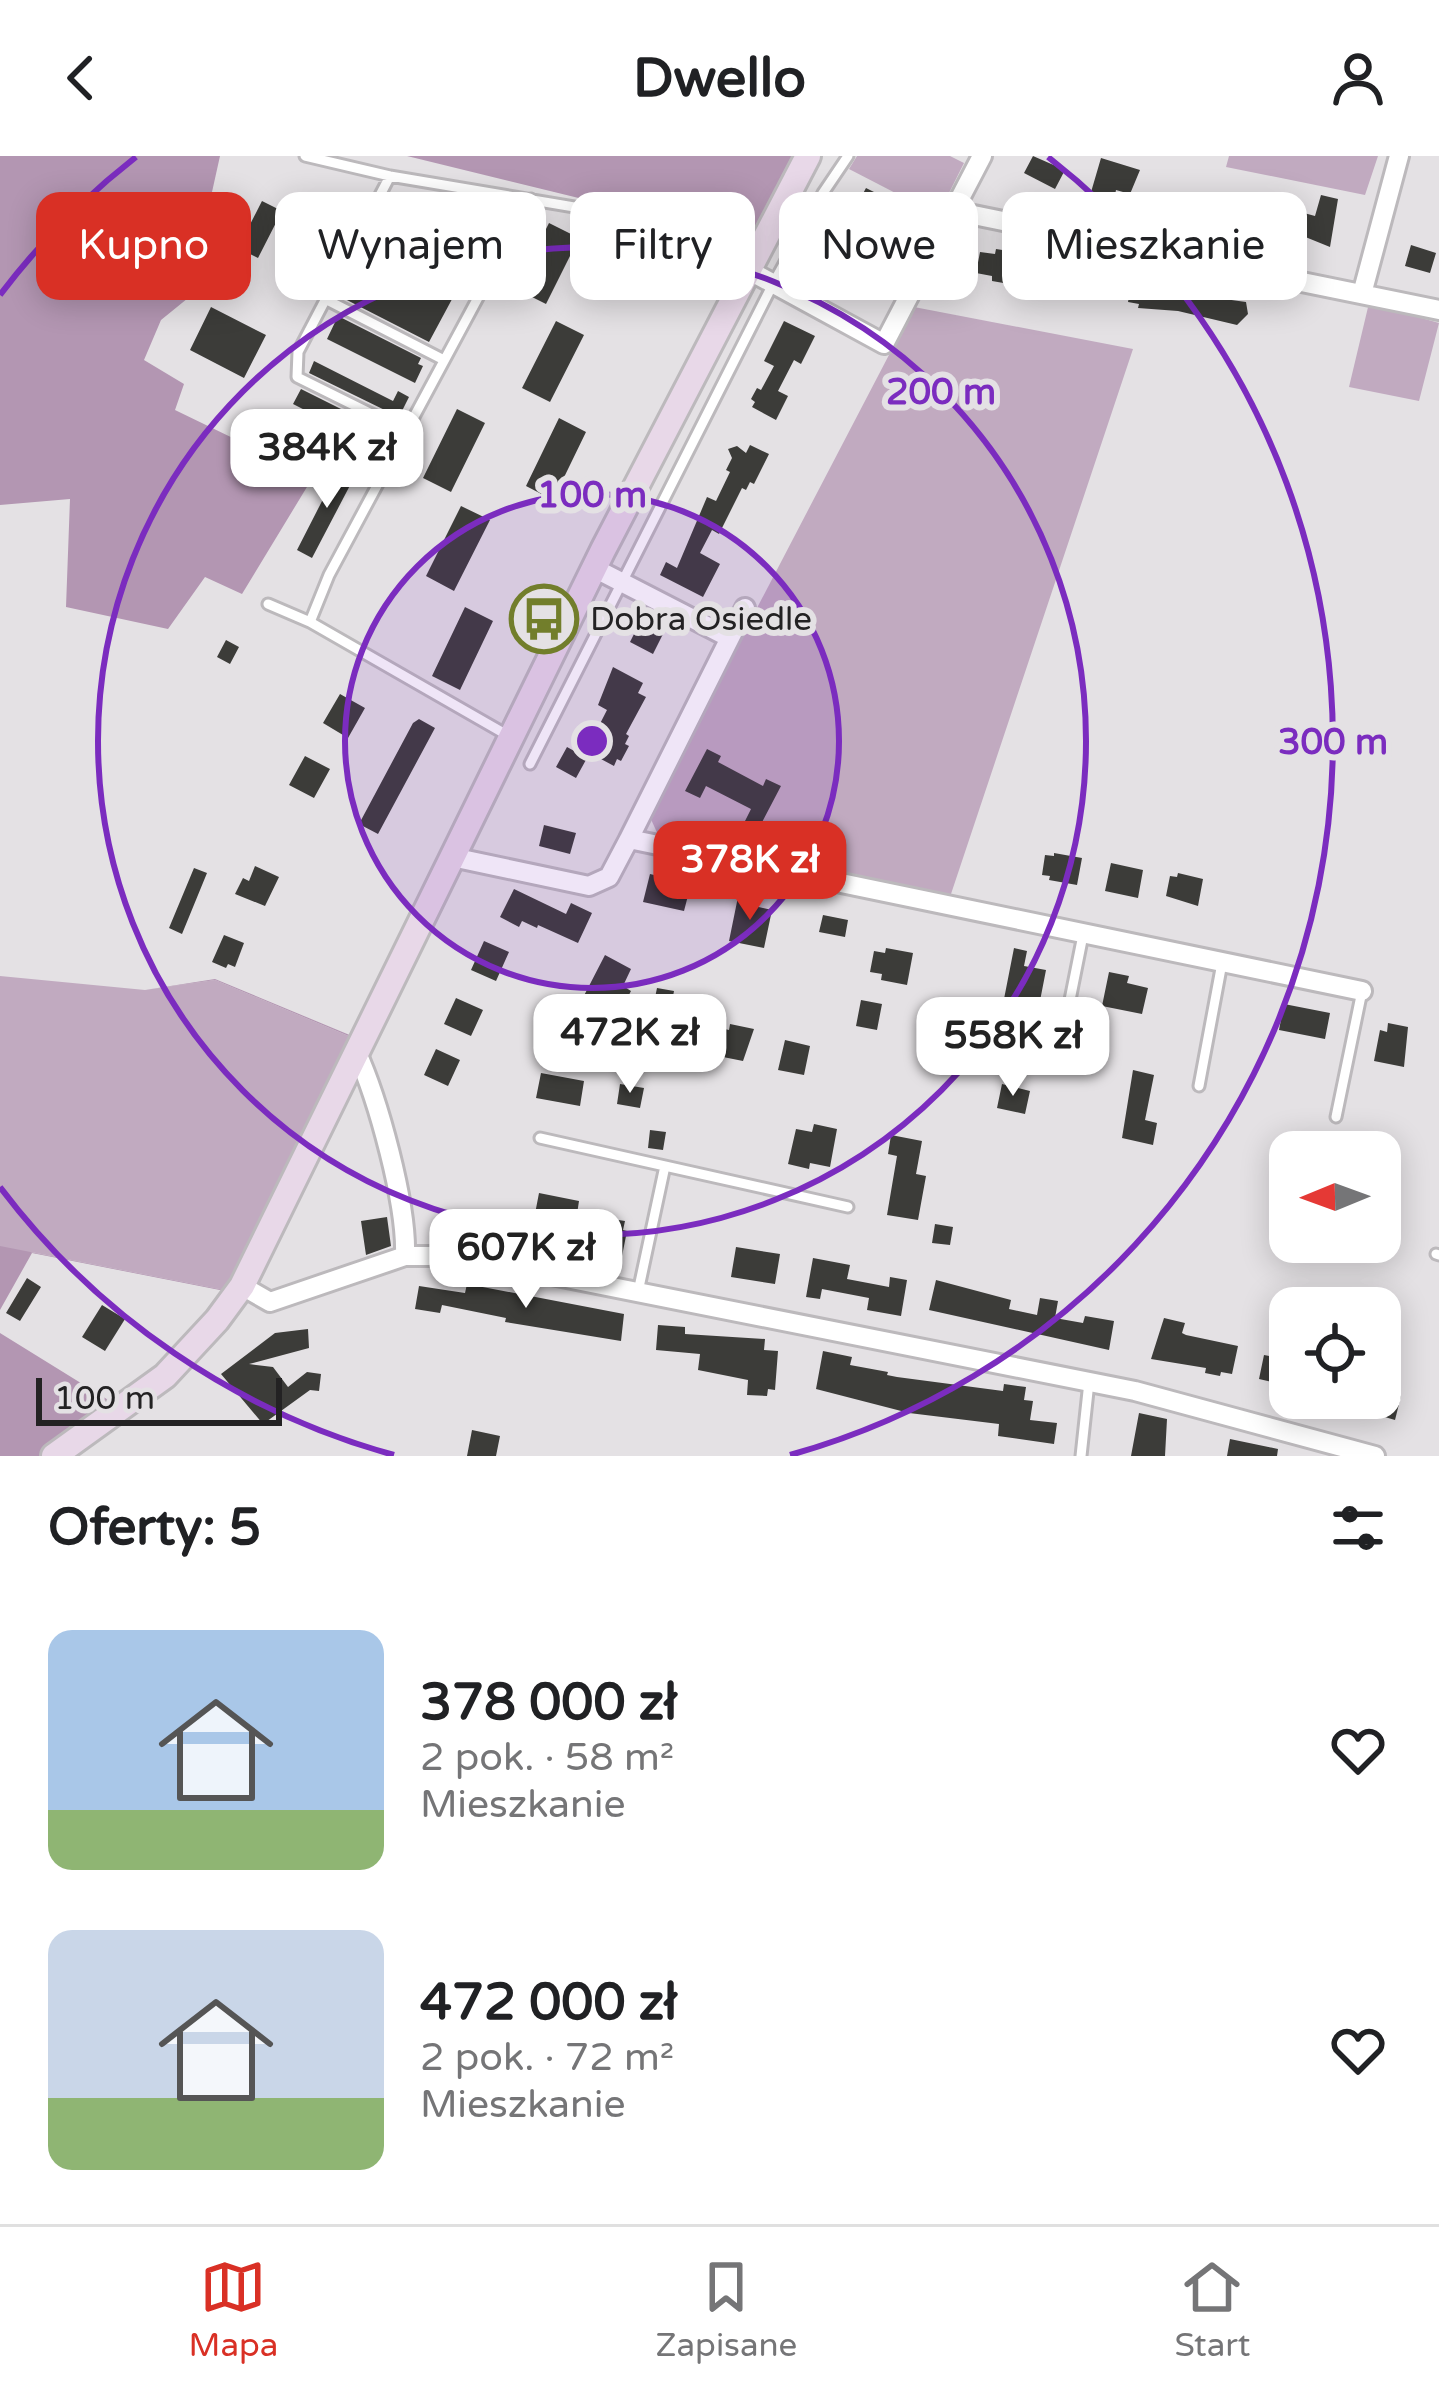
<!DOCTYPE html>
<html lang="pl">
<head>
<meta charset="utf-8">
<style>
  body { margin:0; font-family:"Varela Round",sans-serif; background:#f6f6f6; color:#202124; height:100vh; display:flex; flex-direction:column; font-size:45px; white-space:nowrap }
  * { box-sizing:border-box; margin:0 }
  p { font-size:39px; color:#757577 }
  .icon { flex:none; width:66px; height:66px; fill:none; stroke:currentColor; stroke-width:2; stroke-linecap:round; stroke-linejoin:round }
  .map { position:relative; height:1300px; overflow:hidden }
  .details { display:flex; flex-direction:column; background:#fff; flex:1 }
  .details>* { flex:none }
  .top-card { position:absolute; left:36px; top:36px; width:1368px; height:108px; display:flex; gap:24px }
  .needle { width:78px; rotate:269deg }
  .controls { position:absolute; left:1269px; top:975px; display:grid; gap:24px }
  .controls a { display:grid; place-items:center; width:132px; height:132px; border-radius:24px; background:#fff; box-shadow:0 6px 30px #0003; font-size:60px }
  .scale { position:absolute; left:36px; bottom:30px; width:246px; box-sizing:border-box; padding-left:12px; border:6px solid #232223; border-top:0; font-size:33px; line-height:42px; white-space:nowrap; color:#232223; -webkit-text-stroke:9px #e4e1e4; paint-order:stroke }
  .price { position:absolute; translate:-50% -102px; padding:0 27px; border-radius:24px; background:#fff; color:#222; font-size:39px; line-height:78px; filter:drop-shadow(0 3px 6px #0008) }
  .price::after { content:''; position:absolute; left:50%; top:72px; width:36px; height:27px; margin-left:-18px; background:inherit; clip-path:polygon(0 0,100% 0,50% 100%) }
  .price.on { background:#d93025; color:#fff }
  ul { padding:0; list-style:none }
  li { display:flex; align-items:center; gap:36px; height:300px; padding:0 48px }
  li span { display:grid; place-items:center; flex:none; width:336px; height:240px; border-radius:24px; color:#555 }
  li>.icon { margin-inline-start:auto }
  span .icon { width:144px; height:144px; fill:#fffc; stroke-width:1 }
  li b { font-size:51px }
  h2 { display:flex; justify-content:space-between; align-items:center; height:144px; padding:0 48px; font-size:51px }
  .tag { padding:0 42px; border-radius:24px; background:#fff; box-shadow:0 6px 30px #0003; font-size:42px; line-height:108px }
  .tag.on { background:#d93025; color:#fff }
  header { display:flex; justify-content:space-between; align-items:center; height:156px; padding:0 48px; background:#fff; font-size:54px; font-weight:700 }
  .menu { display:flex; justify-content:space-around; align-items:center; height:168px; border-top:3px solid #e0e0e0; background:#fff; font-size:33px; color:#757577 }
  .menu a { display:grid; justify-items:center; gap:6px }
  .menu .on { color:#d93025 }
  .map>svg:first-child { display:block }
  .green { fill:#c1aac0 }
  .forest { fill:#b396b2 }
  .building { fill:#3c3c39 }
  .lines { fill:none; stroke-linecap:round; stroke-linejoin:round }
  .lane-casing { stroke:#bcb9bc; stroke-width:15 }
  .street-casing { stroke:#bcb9bc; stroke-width:24 }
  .secondary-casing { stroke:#bcb9bc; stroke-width:30 }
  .lane { stroke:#fff; stroke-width:9 }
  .street { stroke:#fff; stroke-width:18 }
  .secondary { stroke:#e8d8e8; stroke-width:24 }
  .ring { fill:none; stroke:#7b2cbf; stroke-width:6 }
  .labels { text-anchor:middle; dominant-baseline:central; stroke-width:12; stroke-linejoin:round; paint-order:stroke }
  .poi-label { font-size:33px; fill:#232223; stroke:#e4e1e4; text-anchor:start }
  .centre { fill:#7b2cbf; stroke:#e4e1e4; stroke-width:6 }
  .ring-label { font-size:36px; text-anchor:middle; font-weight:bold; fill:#7b2cbf; stroke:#e4e1e4; stroke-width:12; stroke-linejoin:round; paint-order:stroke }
</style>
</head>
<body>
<header><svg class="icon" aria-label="back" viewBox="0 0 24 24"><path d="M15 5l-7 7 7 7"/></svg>Dwello<svg class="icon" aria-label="person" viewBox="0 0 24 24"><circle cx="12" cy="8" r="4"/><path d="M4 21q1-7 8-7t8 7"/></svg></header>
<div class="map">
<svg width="1439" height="1300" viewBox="0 0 1439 1300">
  <rect width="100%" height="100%" fill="#e4e1e4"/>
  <path class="green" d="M 857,0 L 950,0 L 964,7 L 938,59 L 849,13 Z
    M 1229,0 L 1378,0 L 1365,39 L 1226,11 Z
    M 1369,147 L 1439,167 L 1419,245 L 1349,231 Z
    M 914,151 L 1133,193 L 949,744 L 660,683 L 649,659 Z
    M 0,820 L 145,834 L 215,824 L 351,881 L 224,1134 L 31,1096 L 0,1114 Z"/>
  <path class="forest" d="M 0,0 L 220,0 L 204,72 L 214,121 L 161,164 L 144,204 L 184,228 L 175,254 L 313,321 L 242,438 L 205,421 L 168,473 L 66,451 L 70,343 L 0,349 Z
    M 407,0 L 808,0 L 763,87 Z
    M 0,820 L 145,834 L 215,823 L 352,880 L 225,1135 L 32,1097 L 0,1154 L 0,1090 L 224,1134 L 351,881 L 215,824 L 145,834 Z
    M 0,1177 L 118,1250 L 52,1300 L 0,1300 Z"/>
  <path class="building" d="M 1033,0 L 1065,14 L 1055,33 L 1024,17 Z
    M 1101,2 L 1140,14 L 1130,38 L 1116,34 L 1115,39 L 1108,37 L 1105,48 L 1089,43 Z
    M 866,32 L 894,46 L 879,73 L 852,58 Z
    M 1162,36 L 1198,44 L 1197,50 L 1211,73 L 1157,55 Z
    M 1321,39 L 1338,43 L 1330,91 L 1298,78 L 1304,57 L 1315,60 Z
    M 262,45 L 282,55 L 258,102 L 238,92 Z
    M 384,55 L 448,87 L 450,82 L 462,89 L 459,95 L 473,102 L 466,116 L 375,73 Z
    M 1221,55 L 1245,59 L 1246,55 L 1255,57 L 1271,65 L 1267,87 L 1217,77 Z
    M 549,67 L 579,82 L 546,148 L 516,133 Z
    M 820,73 L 844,85 L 837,99 L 850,106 L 846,124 L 826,133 L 801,120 L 805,100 L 800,98 L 806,87 L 811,89 Z
    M 367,89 L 458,132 L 429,186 L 341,141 Z
    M 1411,89 L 1436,97 L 1430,117 L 1405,110 Z
    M 996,93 L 1021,97 L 1015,129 L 992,125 L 992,120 L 976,117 L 980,96 L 995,98 Z
    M 1069,115 L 1100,116 L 1095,140 L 1066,131 Z
    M 1132,124 L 1182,134 L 1181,137 L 1246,146 L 1248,158 L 1237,169 L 1178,155 L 1138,152 L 1139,148 L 1128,146 Z
    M 211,151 L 266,179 L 244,222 L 190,194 Z
    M 338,160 L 421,202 L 418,208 L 423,210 L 415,227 L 327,183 Z
    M 556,165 L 584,179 L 550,246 L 522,232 Z
    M 784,165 L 815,180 L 801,208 L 794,204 L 778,235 L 788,240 L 776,264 L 752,251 L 755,246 L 751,243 L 757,232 L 761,234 L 774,210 L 764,205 Z
    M 314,205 L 393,245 L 398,235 L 409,241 L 399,261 L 309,217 Z
    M 301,233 L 389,277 L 381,293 L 293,248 Z
    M 457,253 L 485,267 L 451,336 L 423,322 Z
    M 559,262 L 586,276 L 553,344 L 526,330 Z
    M 750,289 L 769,298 L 754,328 L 750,326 L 746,334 L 742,332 L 719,378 L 712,374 L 700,397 L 720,408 L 703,441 L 660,419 L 666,406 L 677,412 L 707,341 L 716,345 L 730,316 L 726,314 L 732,302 L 728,293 L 737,290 L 746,297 Z
    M 341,308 L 357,316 L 312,402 L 297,394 Z
    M 461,350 L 490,364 L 454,435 L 426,420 Z
    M 465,451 L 493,465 L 460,534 L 432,520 Z
    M 645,456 L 668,468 L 653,498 L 630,486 Z
    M 226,484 L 239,491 L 230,508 L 217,501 Z
    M 613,511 L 643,527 L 638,537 L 646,541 L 626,578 L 629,580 L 625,588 L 629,590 L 621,605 L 617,603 L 614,610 L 586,595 L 607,554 L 598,549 Z
    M 340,538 L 365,552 L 348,582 L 323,567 Z
    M 419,563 L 435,572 L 378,678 L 359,668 L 413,567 Z
    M 567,591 L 587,602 L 576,622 L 556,611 Z
    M 707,593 L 721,600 L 718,606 L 763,630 L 766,623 L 781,630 L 759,672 L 745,665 L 751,653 L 706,630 L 700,642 L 685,635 Z
    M 305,600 L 330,613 L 314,642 L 289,629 Z
    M 544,669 L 576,677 L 570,698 L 539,690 Z
    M 1054,697 L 1082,702 L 1077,729 L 1049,724 L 1050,720 L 1042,719 L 1045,699 L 1054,700 Z
    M 1111,707 L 1143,714 L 1138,742 L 1105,735 Z
    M 255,710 L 279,721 L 265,750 L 235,738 L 243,722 L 249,725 Z
    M 194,712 L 207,717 L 182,778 L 169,772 Z
    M 1178,717 L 1203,723 L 1198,750 L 1166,740 L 1170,720 L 1177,721 Z
    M 650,718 L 691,728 L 684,755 L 643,746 Z
    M 514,733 L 566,758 L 571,747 L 592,757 L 578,787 L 538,769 L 537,772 L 522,765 L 519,771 L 500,761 Z
    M 739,736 L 752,739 L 750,749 L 772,754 L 764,792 L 729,785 Z
    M 823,759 L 848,764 L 845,781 L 819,776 Z
    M 224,779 L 244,787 L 235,811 L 228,808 L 226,812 L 212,806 Z
    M 484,785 L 509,796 L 496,825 L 471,814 Z
    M 886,792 L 913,797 L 907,829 L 881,824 L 882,818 L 870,816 L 874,795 L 885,797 Z
    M 1014,792 L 1027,795 L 1024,810 L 1046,814 L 1039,850 L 1004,843 Z
    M 605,799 L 631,813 L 623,830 L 631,835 L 618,860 L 610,856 L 601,873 L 574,859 Z
    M 1109,816 L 1129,820 L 1127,827 L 1148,832 L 1142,858 L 1102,850 Z
    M 657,832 L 674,835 L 671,851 L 681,853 L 676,878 L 665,876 L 663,885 L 647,881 Z
    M 456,842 L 483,854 L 471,880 L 444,868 Z
    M 861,844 L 882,848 L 877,874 L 856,870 Z
    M 1284,848 L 1330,857 L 1325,883 L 1279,874 Z
    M 1388,867 L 1408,871 L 1404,911 L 1374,905 L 1380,874 L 1387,876 Z
    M 730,868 L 754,873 L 743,905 L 723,901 L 725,890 L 703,885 L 707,869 L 729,874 Z
    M 785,884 L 810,890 L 804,919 L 778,914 Z
    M 994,890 L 1015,895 L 1011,912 L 990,906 Z
    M 436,893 L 460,904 L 448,930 L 424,919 Z
    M 1133,914 L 1154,919 L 1145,964 L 1157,967 L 1153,989 L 1122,982 Z
    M 541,917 L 584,925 L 580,950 L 536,942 Z
    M 620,928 L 644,932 L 640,952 L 617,948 Z
    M 1002,928 L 1030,935 L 1025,958 L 997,952 Z
    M 814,968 L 837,973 L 830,1011 L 810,1007 L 809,1013 L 788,1008 L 796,973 L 812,976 Z
    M 650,974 L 666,976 L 663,994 L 648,992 Z
    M 891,979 L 922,985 L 916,1018 L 926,1020 L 918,1064 L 887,1059 L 897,1000 L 888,998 Z
    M 539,1037 L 579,1045 L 575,1071 L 534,1063 Z
    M 508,1058 L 534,1062 L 529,1093 L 504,1089 L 505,1080 L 495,1078 L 497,1064 L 507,1065 Z
    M 387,1061 L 391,1090 L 366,1099 L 361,1065 Z
    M 612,1063 L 625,1065 L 623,1074 L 627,1075 L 621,1105 L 592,1100 L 597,1069 L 611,1071 Z
    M 935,1068 L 953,1071 L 950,1089 L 932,1087 Z
    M 736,1091 L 780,1098 L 775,1128 L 731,1121 Z
    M 813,1102 L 850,1109 L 847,1123 L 889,1131 L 890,1121 L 907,1124 L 901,1160 L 867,1154 L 869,1142 L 822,1133 L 820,1143 L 806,1141 Z
    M 27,1122 L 41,1131 L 20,1165 L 6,1157 Z
    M 936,1124 L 1011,1144 L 1009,1153 L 1037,1159 L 1040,1142 L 1058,1145 L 1055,1162 L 1083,1167 L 1085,1160 L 1114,1165 L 1109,1194 L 929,1154 Z
    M 467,1128 L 624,1158 L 621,1185 L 505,1166 L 506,1162 L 442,1149 L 440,1157 L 415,1153 L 419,1130 L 465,1137 Z
    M 102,1149 L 125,1163 L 105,1195 L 82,1181 Z
    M 1164,1162 L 1185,1167 L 1182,1177 L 1186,1179 L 1238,1190 L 1232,1218 L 1221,1216 L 1220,1220 L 1205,1217 L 1206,1212 L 1151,1203 Z
    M 658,1169 L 685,1171 L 685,1178 L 765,1183 L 764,1194 L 778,1195 L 775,1234 L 768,1233 L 767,1240 L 747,1239 L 748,1224 L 698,1214 L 700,1198 L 656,1194 Z
    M 308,1173 L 309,1192 L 249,1208 L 273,1211 L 288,1231 L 307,1216 L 321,1218 L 319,1235 L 310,1234 L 263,1268 L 221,1218 L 275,1177 Z
    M 823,1195 L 852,1201 L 850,1209 L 888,1216 L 887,1219 L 897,1221 L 1003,1235 L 1004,1228 L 1026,1231 L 1024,1244 L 1033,1245 L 1030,1264 L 1057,1267 L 1054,1288 L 998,1280 L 999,1268 L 909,1257 L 816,1233 Z
    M 1264,1199 L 1290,1204 L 1285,1229 L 1259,1223 Z
    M 1392,1231 L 1401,1240 L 1395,1264 L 1337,1247 L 1337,1242 L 1380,1242 L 1380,1234 Z
    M 1139,1257 L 1167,1263 L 1165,1300 L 1131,1300 Z
    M 472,1274 L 500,1280 L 496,1300 L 467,1300 Z
    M 1230,1283 L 1278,1293 L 1277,1300 L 1227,1300 Z"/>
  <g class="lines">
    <defs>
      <path id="lane" d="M 305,0 L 390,20 L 711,74 L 757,87
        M 390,20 L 298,196 L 297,221 L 406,275
        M 359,75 L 482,133
        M 325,143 L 444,204
        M 268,448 L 310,466 L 507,579
        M 310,466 L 329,419 L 531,43
        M 530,608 L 773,128 L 823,37 L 848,0
        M 1059,899 L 1083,779
        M 1199,930 L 1222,807
        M 1336,961 L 1362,835
        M 540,982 L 665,1010
        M 1436,1098 L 1439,1099
        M 638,1136 L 665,1010 L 848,1051
        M 1081,1300 L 1089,1226"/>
      <path id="street" d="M 954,55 L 1439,154
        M 748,114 L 884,188 L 982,0
        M 1362,138 L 1399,0
        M 594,412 L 730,482
        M 629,683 L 745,452
        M 452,701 L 589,730 L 609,721 L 629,683 L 1362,835
        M 356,895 C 378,943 407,1048 405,1100
        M 242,1130 L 270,1146 L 405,1100 L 456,1100 L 1135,1235 L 1375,1300"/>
      <path id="secondary" d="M 54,1300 L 165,1220 L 217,1164 L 242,1130 L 603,394 L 808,0"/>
    </defs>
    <use href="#lane" class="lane-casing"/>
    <use href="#street" class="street-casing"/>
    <use href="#secondary" class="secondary-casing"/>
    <use href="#lane" class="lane"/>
    <use href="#street" class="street"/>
    <use href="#secondary" class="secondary"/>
  </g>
  <circle cx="592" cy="585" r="247" fill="#7b2cbf" fill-opacity=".12"/>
  <g class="ring">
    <circle cx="592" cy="585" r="247"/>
    <circle cx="592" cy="585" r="494"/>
    <path d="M394 1299A741 741 0 0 1 0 1031M0 139A741 741 0 0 1 136 1M1048 1A741 741 0 0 1 790 1299"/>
  </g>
  <defs>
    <symbol id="bus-ring" viewBox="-11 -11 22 22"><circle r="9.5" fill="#e4e1e4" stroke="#727e2b" stroke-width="1.5"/><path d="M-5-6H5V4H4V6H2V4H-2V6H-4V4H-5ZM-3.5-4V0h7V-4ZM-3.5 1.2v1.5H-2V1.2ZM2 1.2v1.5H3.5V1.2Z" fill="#727e2b"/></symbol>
  </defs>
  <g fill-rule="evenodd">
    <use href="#bus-ring" x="506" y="425" width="76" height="76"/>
  </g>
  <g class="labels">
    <g class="poi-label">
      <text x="590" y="463">Dobra Osiedle</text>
    </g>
  </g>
  <circle cx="592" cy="585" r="18" class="centre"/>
  <g class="ring-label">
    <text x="941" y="248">200 m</text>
    <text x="592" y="351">100 m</text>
    <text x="1333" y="598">300 m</text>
  </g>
</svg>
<div class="controls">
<a><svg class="needle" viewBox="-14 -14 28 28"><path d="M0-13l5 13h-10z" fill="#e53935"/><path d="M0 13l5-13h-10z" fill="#757577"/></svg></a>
<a><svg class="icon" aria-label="locate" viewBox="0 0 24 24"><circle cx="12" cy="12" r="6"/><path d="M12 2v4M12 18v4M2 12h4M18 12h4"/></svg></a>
</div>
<div class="scale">100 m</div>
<b class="price" style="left:327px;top:355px">384K zł</b>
<b class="price on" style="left:750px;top:767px">378K zł</b>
<b class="price" style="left:630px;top:940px">472K zł</b>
<b class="price" style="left:1013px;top:943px">558K zł</b>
<b class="price" style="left:526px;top:1155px">607K zł</b>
<div class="top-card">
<a class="tag on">Kupno</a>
<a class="tag">Wynajem</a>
<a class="tag">Filtry</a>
<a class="tag">Nowe</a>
<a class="tag">Mieszkanie</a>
</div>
</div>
<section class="details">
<h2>Oferty: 5<svg class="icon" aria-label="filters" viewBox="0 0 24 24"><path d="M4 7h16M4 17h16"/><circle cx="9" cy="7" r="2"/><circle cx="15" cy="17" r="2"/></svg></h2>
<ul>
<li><span style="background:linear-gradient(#a9c7e8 75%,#8fb573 0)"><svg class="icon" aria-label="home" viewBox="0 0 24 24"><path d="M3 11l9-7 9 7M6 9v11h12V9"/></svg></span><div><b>378 000 zł</b><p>2 pok. · 58 m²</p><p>Mieszkanie</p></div><svg class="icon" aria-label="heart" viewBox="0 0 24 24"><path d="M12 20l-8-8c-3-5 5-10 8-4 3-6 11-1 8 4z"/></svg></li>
<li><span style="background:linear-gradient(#c9d6e8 70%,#8fb573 0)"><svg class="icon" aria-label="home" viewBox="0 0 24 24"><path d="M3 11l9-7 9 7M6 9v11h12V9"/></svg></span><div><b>472 000 zł</b><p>2 pok. · 72 m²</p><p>Mieszkanie</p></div><svg class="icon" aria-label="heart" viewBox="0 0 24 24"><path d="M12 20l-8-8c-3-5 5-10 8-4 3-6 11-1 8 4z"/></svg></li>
</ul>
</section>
<nav class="menu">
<a class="on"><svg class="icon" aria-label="map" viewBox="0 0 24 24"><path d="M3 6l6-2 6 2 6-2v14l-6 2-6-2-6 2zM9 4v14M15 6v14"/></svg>Mapa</a>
<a><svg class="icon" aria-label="saved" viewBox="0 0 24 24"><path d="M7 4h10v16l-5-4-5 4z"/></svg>Zapisane</a>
<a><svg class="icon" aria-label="home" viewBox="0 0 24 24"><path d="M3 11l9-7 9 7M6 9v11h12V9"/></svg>Start</a>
</nav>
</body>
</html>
